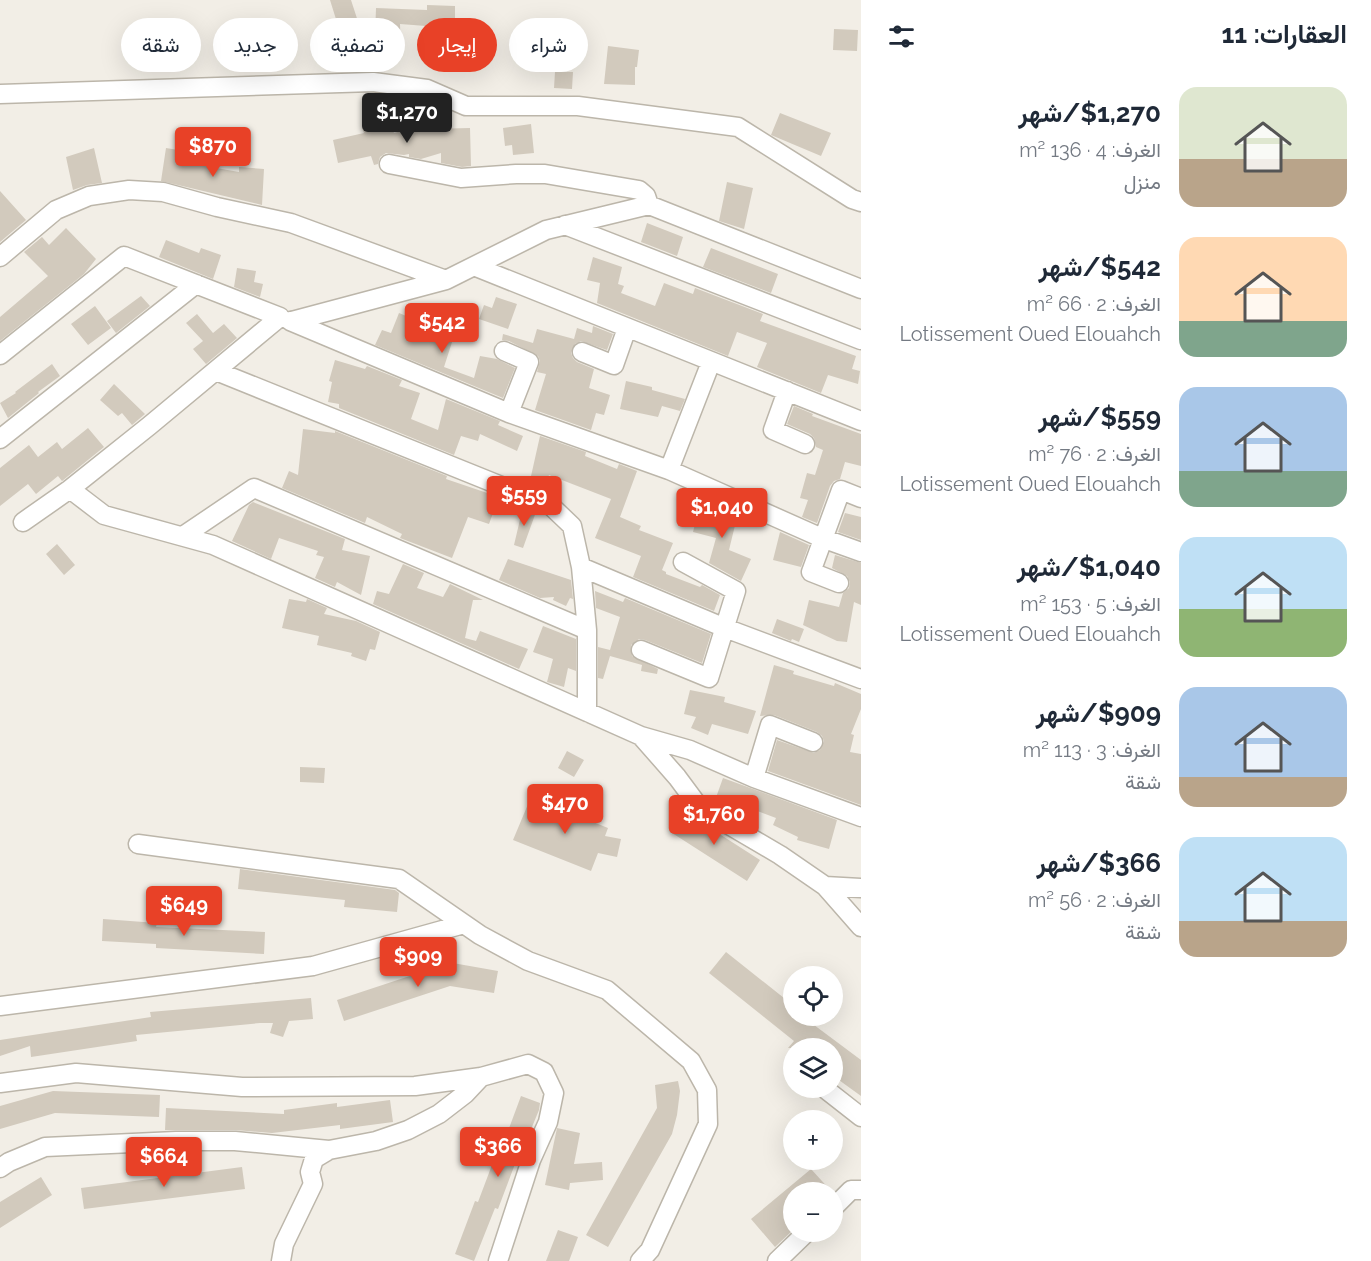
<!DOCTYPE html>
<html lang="ar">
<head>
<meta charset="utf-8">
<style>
  body { margin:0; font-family:Raleway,Vazirmatn,sans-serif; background:#f2f2f3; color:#1f2937; direction:rtl; height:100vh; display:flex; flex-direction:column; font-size:22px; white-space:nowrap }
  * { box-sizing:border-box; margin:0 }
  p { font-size:20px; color:#747a83 }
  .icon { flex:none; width:33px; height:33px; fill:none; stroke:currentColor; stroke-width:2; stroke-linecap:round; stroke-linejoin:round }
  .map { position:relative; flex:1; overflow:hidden; direction:ltr }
  .panel { display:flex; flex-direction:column; background:#fff; width:510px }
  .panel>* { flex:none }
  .guide { position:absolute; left:18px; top:18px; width:570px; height:54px; direction:rtl; display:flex; gap:12px }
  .buttons { position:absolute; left:783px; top:966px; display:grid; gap:12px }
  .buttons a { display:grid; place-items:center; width:60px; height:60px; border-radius:50%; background:#fff; box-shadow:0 6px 24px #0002; font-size:30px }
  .price { position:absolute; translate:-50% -51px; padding:0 14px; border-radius:6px; background:#e84127; color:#fff; font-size:20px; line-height:39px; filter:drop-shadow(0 2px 3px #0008) }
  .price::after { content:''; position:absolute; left:50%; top:36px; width:18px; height:14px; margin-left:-9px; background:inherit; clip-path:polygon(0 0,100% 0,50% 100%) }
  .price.active { background:#222; color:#fff }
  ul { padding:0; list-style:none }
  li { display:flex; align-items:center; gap:18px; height:150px; padding:0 24px }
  li span { display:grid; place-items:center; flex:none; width:168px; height:120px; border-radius:18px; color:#555 }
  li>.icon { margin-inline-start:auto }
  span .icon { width:72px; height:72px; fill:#fffc; stroke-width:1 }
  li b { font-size:26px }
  h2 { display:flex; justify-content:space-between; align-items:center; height:72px; padding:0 24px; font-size:26px }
  .tag { padding:0 21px; border-radius:27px; background:#fff; box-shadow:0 6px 24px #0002; font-size:21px; line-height:54px }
  .tag.active { background:#e84127; color:#fff }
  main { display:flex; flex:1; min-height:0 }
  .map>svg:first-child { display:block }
  .building { fill:#d2cabd }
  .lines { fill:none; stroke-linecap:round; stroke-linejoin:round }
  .minor-casing { stroke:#bcb6aa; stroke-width:21 }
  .minor { stroke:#fff; stroke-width:18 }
</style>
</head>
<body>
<main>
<section class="panel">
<h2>العقارات: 11<svg class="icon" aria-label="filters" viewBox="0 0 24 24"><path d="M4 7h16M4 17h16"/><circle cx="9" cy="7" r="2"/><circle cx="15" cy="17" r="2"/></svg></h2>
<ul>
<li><span style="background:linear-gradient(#dfe7d0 60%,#b9a48a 0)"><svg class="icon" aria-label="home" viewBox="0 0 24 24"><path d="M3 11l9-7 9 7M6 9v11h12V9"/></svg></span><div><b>$1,270/شهر</b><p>الغرف: 4 · 136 m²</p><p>منزل</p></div></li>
<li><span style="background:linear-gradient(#ffd9b3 70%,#7fa58c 0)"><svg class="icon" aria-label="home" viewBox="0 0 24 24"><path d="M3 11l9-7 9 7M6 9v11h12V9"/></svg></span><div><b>$542/شهر</b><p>الغرف: 2 · 66 m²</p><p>Lotissement Oued Elouahch</p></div></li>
<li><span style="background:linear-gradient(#a9c7e8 70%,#7fa58c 0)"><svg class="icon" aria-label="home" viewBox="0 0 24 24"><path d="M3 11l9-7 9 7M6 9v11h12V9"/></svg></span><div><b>$559/شهر</b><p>الغرف: 2 · 76 m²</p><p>Lotissement Oued Elouahch</p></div></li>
<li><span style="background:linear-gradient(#bfe0f5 60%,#8fb573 0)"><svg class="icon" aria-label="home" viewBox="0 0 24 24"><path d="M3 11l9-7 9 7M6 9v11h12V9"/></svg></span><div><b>$1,040/شهر</b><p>الغرف: 5 · 153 m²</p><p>Lotissement Oued Elouahch</p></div></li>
<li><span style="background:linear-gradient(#a9c7e8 75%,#b9a48a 0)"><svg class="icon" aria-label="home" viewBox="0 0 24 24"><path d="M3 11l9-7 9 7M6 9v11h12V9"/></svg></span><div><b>$909/شهر</b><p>الغرف: 3 · 113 m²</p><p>شقة</p></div></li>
<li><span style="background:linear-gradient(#bfe0f5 70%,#b9a48a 0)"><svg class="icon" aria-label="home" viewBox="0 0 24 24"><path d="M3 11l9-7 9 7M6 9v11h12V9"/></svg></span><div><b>$366/شهر</b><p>الغرف: 2 · 56 m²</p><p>شقة</p></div></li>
</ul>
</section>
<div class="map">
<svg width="861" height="1261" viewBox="0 0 861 1261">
  <rect width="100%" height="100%" fill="#f2eee6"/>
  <path class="building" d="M 330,0 L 351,0 L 365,43 L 346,55 L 334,36 L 340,32 Z
    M 427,5 L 455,6 L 455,21 L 439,20 L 440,42 L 427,43 L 426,26 L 400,24 L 401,56 L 384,57 L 383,32 L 375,37 L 376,8 L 427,10 Z
    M 834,29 L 858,30 L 857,51 L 833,50 Z
    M 608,46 L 639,50 L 637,67 L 635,67 L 635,85 L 604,84 Z
    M 555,72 L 573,72 L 572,89 L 554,88 Z
    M 780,113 L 831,133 L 821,156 L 771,135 Z
    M 389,120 L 394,133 L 428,124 L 429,129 L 470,128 L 471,166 L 462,167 L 441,163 L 441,153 L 421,159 L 409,157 L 409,154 L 404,155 L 386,153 L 380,157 L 378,164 L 374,165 L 371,156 L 338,163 L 333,140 L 364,133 L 362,128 Z
    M 531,124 L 534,153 L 513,155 L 512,145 L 505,146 L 503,128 Z
    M 94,148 L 102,183 L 87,185 L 73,190 L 66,157 Z
    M 166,148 L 184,151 L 183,154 L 201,157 L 199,165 L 239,172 L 239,167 L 264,169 L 262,205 L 161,181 Z
    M 727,182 L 753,188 L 744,229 L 719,221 Z
    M 0,191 L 26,220 L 0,242 Z
    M 647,223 L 683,237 L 677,256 L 641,242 Z
    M 66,228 L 96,259 L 84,274 L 0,341 L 0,317 L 48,276 L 24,252 L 42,237 L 49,245 Z
    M 166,240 L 199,253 L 201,248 L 221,255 L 213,279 L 159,257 Z
    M 711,248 L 778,274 L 771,293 L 703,267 Z
    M 593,257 L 622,267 L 618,284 L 624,286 L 621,293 L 655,306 L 664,283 L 693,294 L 695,288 L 763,314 L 760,321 L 856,356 L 852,369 L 860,371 L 858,384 L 828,375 L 821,393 L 757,367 L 767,343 L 737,332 L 728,356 L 597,303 L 600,283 L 587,280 Z
    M 237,268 L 256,271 L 254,282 L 263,284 L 260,297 L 234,287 Z
    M 141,296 L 150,306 L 116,333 L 107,321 Z
    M 496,297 L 517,304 L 508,329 L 479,319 L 484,305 L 492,308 Z
    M 95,306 L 111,328 L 88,345 L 71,324 Z
    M 399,313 L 454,336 L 444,367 L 474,378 L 480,356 L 497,359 L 515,368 L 503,398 L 375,345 L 382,330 L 391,333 Z
    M 197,314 L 213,333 L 224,324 L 237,338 L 206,364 L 193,349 L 203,341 L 186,323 Z
    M 593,326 L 613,334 L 607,350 L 581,341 L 575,344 L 571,353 L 573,358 L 577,362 L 594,369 L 589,388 L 610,395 L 604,415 L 596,413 L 591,430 L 535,410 L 546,374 L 537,372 L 540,361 L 538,356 L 509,341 L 502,340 L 503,334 L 533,343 L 537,329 L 574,339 L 577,328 L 592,333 Z
    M 335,360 L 365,369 L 367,366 L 402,380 L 399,386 L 420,393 L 411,419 L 438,430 L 446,399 L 500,421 L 498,425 L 523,436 L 517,451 L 480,434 L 478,441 L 461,436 L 454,455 L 339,408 L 339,404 L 328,402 L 332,382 L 329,381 Z
    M 52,364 L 60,376 L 38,392 L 39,393 L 8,418 L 0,403 L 16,393 L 15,392 Z
    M 626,381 L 652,387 L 652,390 L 685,399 L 680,411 L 662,406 L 658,417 L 620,409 Z
    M 114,384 L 145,414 L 132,425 L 122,413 L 118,416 L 100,400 Z
    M 794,406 L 813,414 L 812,416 L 861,434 L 861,466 L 845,462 L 840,479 L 834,481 L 830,486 L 817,523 L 802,517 L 808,500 L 800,498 L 807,473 L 815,475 L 823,450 L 816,447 L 814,438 L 810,434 L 787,424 Z
    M 88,428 L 104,447 L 62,481 L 58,476 L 36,494 L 28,484 L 0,506 L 0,468 L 29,445 L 38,457 L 57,442 L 62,449 Z
    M 303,429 L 335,433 L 335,431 L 447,476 L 446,479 L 499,497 L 489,524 L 468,517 L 452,558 L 400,538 L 402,534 L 367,517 L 365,523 L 282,488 L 289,471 L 298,475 Z
    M 540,436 L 586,452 L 585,456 L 617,469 L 619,464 L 637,471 L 620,517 L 641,526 L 639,530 L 673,543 L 662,570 L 666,572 L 666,574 L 700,587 L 702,585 L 720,595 L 714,611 L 633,577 L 641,556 L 595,538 L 611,499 L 549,475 L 543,491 L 529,485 Z
    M 253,502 L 345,539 L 342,550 L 370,556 L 361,595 L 337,582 L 335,587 L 315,578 L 324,557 L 316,555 L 318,551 L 279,538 L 271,559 L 232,541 L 249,505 Z
    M 700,504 L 738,513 L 729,550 L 751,559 L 741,581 L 709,563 L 716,538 L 693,532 Z
    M 523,507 L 536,512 L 523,548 L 514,545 Z
    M 845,513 L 861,517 L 861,540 L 838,532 Z
    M 780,532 L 809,545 L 801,567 L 773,560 Z
    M 57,544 L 75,565 L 64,575 L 46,554 Z
    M 835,555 L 861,563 L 861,605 L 854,602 L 847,642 L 837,641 L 803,625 L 809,600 L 839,607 L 843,593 L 849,588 L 850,582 L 847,576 L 832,568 Z
    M 508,559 L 571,580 L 573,599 L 570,598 L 566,606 L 553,600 L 554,597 L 540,598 L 499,580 Z
    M 403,564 L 424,573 L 417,588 L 443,597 L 450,584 L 483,600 L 473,600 L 465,638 L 476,641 L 480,631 L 528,649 L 519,669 L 373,604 L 377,591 L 389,594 Z
    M 595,591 L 623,602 L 625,598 L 711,634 L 702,663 L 645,640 L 639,639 L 631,645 L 632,656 L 658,669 L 657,674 L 641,671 L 642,665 L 610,656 L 603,679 L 598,678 L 598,647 L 610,650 L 620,617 L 596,608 Z
    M 289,599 L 306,602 L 307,599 L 327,608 L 324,614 L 356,621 L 380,632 L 375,650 L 370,649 L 366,661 L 351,656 L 352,653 L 317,645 L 319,636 L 282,628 Z
    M 777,619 L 804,629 L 799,642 L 792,639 L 791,641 L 772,633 Z
    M 543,626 L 576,639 L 576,671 L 568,668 L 564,687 L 547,682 L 553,659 L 533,652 Z
    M 774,665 L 794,671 L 793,674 L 834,686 L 835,683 L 861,694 L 861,709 L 851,734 L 854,735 L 850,752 L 861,754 L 861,805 L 768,771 L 777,740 L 814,753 L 820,750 L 824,741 L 822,736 L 817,732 L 774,715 L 760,716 Z
    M 690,690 L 725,697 L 724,702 L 756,711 L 748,734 L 712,724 L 708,735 L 691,728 L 696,717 L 684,714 Z
    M 567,751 L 584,760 L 574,777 L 558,768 Z
    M 300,767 L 325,768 L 324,783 L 300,782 Z
    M 723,778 L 837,820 L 829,849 L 797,840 L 798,837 L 773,825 L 776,818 L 747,807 L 743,817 L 714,803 Z
    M 531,797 L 608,828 L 605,836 L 621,839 L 617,857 L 598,853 L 591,871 L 513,840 Z
    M 682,810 L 760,860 L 747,881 L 669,831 Z
    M 240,869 L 395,890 L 399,893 L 397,912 L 344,907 L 345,900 L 238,889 Z
    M 103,919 L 157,923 L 156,927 L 265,932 L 264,954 L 156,948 L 156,944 L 102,941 Z
    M 726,952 L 794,1006 L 794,1016 L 802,1016 L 861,1060 L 861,1096 L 832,1075 L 832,1048 L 788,1048 L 794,1041 L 709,973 Z
    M 447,962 L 498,971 L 494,993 L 450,986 L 344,1021 L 337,1000 L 440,966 Z
    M 311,998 L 313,1019 L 289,1021 L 283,1037 L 270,1033 L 273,1023 L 260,1023 L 136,1035 L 137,1041 L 31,1057 L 30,1046 L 0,1056 L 0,1040 L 151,1017 L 150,1012 Z
    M 678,1081 L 680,1091 L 677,1115 L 672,1134 L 608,1247 L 586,1235 L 657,1108 L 655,1085 Z
    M 53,1091 L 160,1095 L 159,1117 L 55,1113 L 0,1129 L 0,1106 Z
    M 521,1096 L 540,1103 L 539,1110 L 520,1156 L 518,1156 L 498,1209 L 495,1208 L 474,1261 L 455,1254 L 475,1201 L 478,1202 L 498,1149 L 501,1150 Z
    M 390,1100 L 393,1122 L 340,1129 L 340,1125 L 272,1133 L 235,1130 L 165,1130 L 166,1108 L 284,1114 L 284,1110 L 337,1103 L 337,1107 Z
    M 557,1128 L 580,1133 L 574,1164 L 602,1162 L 603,1180 L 570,1183 L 569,1190 L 545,1185 Z
    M 242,1167 L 245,1189 L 84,1209 L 81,1188 Z
    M 811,1169 L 832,1192 L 794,1192 L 794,1229 L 775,1247 L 751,1219 Z
    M 41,1177 L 52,1195 L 0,1228 L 0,1202 Z
    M 558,1230 L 578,1237 L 569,1261 L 546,1261 Z"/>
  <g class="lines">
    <defs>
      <path id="minor" d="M 0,94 L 373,82 L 427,89 L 466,106 L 578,106 L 738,127 L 852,199 L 861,202
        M 389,164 L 461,178 L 516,174 L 545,174 L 639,190 L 646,196 L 649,205
        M 565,225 L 861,340
        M 0,257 L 56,210 L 89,196 L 129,190 L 163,192 L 217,207 L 291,223 L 446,280 L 292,321
        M 476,267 L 861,421
        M 446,280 L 546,230 L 649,205 L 861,289
        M 290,321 L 509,413 L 669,470 L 822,538 L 861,552
        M 504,351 L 529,362 L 509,413
        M 582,352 L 614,365 L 627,328
        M 0,355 L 124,256 L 280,317 L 149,426 L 70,489 L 104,515 L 213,545 L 641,736 L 677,777 L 700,808 L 780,855 L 825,886 L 861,927
        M 216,371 L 551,506 L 572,526 L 581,567 L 725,628 L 861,679
        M 787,391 L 773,430 L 805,444
        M 0,439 L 196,284
        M 669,470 L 711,362
        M 23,522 L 70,489
        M 183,536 L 254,488 L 587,630
        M 581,567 L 587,630 L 587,712
        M 839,583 L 811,572 L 841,490 L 861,498
        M 641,650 L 709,678 L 736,591 L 683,562
        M 641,736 L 690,750 L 754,778 L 861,817
        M 754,778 L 770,725 L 813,742
        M 138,844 L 399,879 L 480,935 L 528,961 L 607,990 L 691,1061 L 707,1090 L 708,1124 L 650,1250 L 640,1261
        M 825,886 L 861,888
        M 0,1006 L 313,966 L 464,924
        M 0,1083 L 76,1073 L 242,1087 L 415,1086 L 481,1077 L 528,1064 L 544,1072 L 554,1093 L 548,1122 L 531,1160 L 498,1261
        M 824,1088 L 861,1117
        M 0,1168 L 9,1162 L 45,1147 L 176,1141 L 235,1141 L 329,1150 L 376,1141 L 408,1130 L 439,1114 L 465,1094 L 481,1077
        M 832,1209 L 851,1190 L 861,1190
        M 281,1261 L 284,1244 L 313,1184 L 310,1172 L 314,1159 L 329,1150
        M 777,1261 L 807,1232"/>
    </defs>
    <use href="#minor" class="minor-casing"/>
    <use href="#minor" class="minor"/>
  </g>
</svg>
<div class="buttons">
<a><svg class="icon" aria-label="locate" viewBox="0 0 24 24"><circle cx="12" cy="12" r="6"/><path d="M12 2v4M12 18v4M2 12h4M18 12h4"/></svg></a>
<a><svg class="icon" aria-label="layers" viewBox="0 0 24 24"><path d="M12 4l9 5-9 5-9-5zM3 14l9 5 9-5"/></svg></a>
<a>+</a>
<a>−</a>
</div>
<b class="price active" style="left:407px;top:144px">$1,270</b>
<b class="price" style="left:213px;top:178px">$870</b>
<b class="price" style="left:442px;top:354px">$542</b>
<b class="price" style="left:524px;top:527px">$559</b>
<b class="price" style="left:722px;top:539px">$1,040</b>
<b class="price" style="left:565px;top:835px">$470</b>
<b class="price" style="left:714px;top:846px">$1,760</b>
<b class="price" style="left:184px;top:937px">$649</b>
<b class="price" style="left:418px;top:988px">$909</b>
<b class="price" style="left:498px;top:1178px">$366</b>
<b class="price" style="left:164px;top:1188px">$664</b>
<div class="guide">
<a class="tag">شراء</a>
<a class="tag active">إيجار</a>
<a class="tag">تصفية</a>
<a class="tag">جديد</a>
<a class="tag">شقة</a>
</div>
</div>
</main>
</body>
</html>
